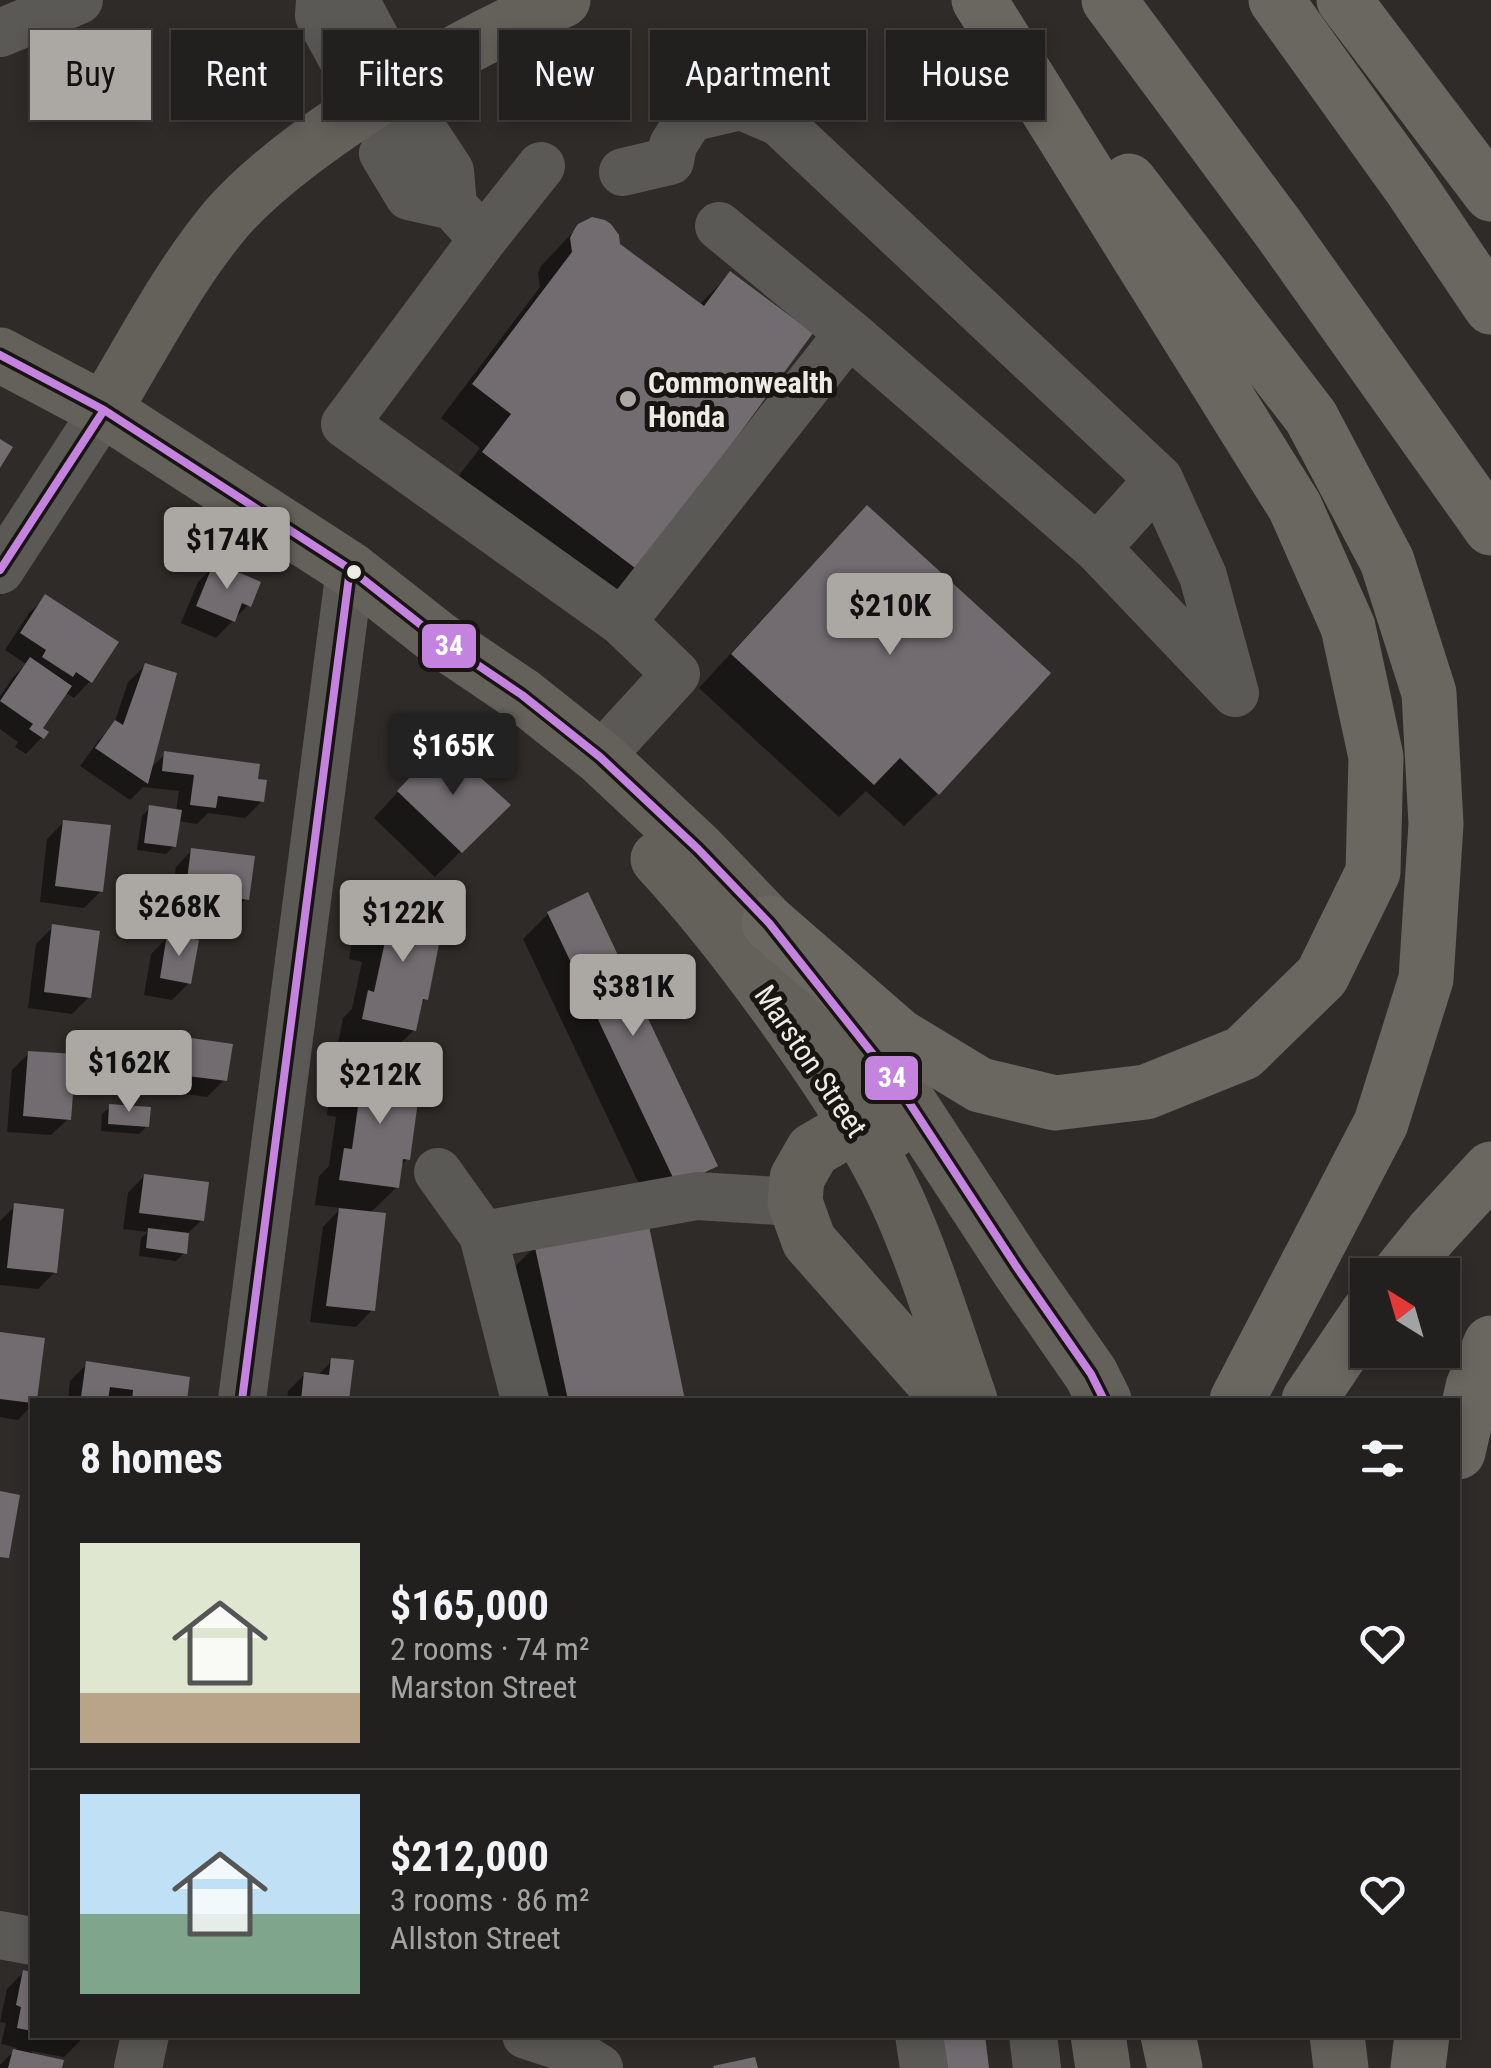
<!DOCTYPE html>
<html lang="en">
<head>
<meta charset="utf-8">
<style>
  body { margin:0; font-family:"Roboto Condensed",sans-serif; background:#2e2d2b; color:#f1f3f6; height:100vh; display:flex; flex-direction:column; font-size:38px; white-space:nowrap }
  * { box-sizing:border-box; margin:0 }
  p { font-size:32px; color:#a2a3a4 }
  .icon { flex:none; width:55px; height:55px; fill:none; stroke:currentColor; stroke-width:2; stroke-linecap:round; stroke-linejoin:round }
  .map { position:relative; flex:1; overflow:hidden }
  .details { position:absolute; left:30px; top:1398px; width:1430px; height:640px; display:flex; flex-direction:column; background:#22201e; border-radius:0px; box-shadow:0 5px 15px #0003,0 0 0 2px #3f3e3c }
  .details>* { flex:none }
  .top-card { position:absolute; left:30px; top:30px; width:1432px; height:90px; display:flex; gap:20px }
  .needle { width:65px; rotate:323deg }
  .buttons { position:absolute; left:1350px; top:1258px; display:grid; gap:20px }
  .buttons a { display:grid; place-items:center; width:110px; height:110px; border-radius:0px; background:#22201e; box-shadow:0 5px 15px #0003,0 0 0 2px #3f3e3c; font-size:50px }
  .price { position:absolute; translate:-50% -85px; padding:0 22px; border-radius:10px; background:#aba7a2; color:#111; font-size:32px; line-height:65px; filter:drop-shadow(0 2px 5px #0008) }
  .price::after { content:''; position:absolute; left:50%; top:60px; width:30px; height:22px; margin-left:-15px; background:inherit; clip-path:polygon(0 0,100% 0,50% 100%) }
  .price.selected { background:#222; color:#fff }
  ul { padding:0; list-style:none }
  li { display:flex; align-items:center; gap:30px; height:250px; padding:0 50px }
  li+li { border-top:2px solid #3f3e3c }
  li span { display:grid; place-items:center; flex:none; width:280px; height:200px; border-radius:0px; color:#555 }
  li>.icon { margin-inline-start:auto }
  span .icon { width:120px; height:120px; fill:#fffc; stroke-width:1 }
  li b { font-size:42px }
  h2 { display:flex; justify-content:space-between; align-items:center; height:120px; padding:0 50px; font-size:42px }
  .chip { padding:0 35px; border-radius:0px; background:#22201e; box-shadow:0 5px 15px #0003,0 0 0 2px #3f3e3c; font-size:35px; line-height:90px }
  .chip.selected { background:#aba7a2; color:#111 }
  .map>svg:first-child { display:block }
  .shadow { fill:#0007 }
  .building { fill:#726c71 }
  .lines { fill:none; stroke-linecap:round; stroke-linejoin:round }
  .minor { stroke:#5b5955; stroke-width:48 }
  .major { stroke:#64615b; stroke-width:55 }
  .highway { stroke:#6a6660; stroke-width:55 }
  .bus-1-casing { stroke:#171411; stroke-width:15 }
  .bus-1 { stroke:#c483df; stroke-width:8 }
  .poi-dot { fill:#aba7a2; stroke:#171411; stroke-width:4 }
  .bus-dot { fill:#eeeae4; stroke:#171411; stroke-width:4 }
  .labels { text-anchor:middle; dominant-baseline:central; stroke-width:10; stroke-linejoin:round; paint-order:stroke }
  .poi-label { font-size:30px; font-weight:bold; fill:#eeeae4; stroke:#171411; text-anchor:start }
  .street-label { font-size:30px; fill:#eeeae4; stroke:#171411 }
  .line-badge { stroke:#171411; stroke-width:4 }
  .badge-label { font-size:28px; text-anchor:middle; font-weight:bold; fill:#fff }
</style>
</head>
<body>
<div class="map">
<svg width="1491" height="2068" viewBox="0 0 1491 2068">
  <rect width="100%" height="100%" fill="#2e2b28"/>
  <path class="shadow" d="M 579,226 L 617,245 L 699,305 L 730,274 L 637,570 L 604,603 L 450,487 L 480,448 L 441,418 L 540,287 L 538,273 L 541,266 Z
    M 834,541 L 938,793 L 904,826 L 866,791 L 839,817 L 699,688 Z
    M 215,565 L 248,605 L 216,638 L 181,623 L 198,582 Z
    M 46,597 L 90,681 L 74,698 L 65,692 L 40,729 L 42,737 L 26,754 L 15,747 L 18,742 L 0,729 L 0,697 L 13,677 L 26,664 L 5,650 L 29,613 Z
    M 145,666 L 150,769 L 165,754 L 255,782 L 262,801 L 245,818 L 208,813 L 197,824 L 178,821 L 174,846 L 166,854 L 137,850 L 142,816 L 150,808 L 176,812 L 179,791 L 143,787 L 130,800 L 80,766 L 99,740 L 114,724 L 128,682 Z
    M 417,771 L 507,805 L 435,877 L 374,818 Z
    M 64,822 L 101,891 L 84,908 L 40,902 L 47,839 Z
    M 192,850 L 247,898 L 230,915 L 192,910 L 181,921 L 168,920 L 176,867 Z
    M 381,902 L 427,944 L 425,999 L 419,1006 L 414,1030 L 388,1055 L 338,1044 L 343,1018 L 352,1009 L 362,962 L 349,959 L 355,927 Z
    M 548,914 L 715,1165 L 690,1190 L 651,1209 L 523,939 Z
    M 53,927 L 89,997 L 72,1014 L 28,1008 L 36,944 Z
    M 168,937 L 189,983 L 172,1000 L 144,995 L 151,954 Z
    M 178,1038 L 224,1080 L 207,1097 L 157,1090 L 161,1055 Z
    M 29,1053 L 68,1119 L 51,1135 L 7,1132 L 12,1070 Z
    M 356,1067 L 406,1102 L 408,1158 L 399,1167 L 397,1187 L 370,1213 L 372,1310 L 356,1327 L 310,1322 L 323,1227 L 341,1208 L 315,1205 L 319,1176 L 329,1166 L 336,1117 L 327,1115 L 330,1092 Z
    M 110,1107 L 147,1126 L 139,1134 L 101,1131 L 102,1114 Z
    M 144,1176 L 202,1220 L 186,1235 L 184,1253 L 176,1261 L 139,1256 L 141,1238 L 148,1232 L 123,1229 L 128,1193 Z
    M 15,1206 L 55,1272 L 38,1289 L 0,1285 L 0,1221 Z
    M 536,1246 L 682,1400 L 528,1400 L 502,1279 Z
    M 0,1335 L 35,1400 L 32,1400 L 32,1405 L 18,1420 L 0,1417 Z
    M 332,1361 L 347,1400 L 287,1400 L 288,1391 L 305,1374 L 317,1376 Z
    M 87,1364 L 184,1400 L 68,1400 L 70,1381 Z
    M 24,1972 L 32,1974 L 32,2035 L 82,2035 L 81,2040 L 64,2057 L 32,2051 L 31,2055 L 59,2068 L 0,2068 L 0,2065 L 17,2048 L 1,2044 L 6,2023 L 0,2022 L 7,1989 Z"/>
  <path class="building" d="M 592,217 L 605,220 L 611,224 L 619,235 L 620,244 L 704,306 L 730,271 L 813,333 L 639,571 L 482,452 L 511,414 L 472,384 L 572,252 L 570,238 L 574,230 L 578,224 Z
    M 0,439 L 13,447 L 0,468 Z
    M 867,505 L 1051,673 L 939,795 L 900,758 L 874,785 L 731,654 Z
    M 214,562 L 261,582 L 251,607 L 242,603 L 235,622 L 196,606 Z
    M 45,594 L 119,642 L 92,683 L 76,672 L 73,677 L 42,657 L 46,650 L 20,633 Z
    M 30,657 L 72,686 L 43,728 L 49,732 L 44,739 L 29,729 L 33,724 L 0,701 Z
    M 145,663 L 177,673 L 148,784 L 95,748 L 115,720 L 123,725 Z
    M 442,743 L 511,805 L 462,853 L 397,791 Z
    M 164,751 L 260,764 L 258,779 L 267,780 L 264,802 L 218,796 L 216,808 L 190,805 L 194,775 L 162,771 Z
    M 149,805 L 182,810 L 176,847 L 144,843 Z
    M 63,820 L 111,825 L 103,892 L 55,886 Z
    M 191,848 L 255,856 L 249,900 L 202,893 L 200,906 L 184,904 Z
    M 588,892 L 718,1166 L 677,1186 L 547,912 Z
    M 380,899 L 437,911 L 430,942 L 439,944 L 428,1000 L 423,999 L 416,1031 L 362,1019 L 368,990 L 374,992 L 386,937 L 373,934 Z
    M 52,924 L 100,931 L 91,998 L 44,992 Z
    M 167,934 L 199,940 L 191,984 L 160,978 Z
    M 177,1036 L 233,1044 L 227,1081 L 172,1074 Z
    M 28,1051 L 76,1054 L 71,1120 L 23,1116 Z
    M 355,1064 L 412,1072 L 409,1100 L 418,1101 L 410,1160 L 403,1159 L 399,1188 L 339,1180 L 344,1148 L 352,1149 L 360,1092 L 351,1091 Z
    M 109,1104 L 151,1107 L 149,1127 L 108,1124 Z
    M 144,1174 L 209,1182 L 204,1221 L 139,1213 Z
    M 14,1203 L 64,1209 L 57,1273 L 7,1268 Z
    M 339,1208 L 386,1213 L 375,1311 L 326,1306 Z
    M 647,1216 L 685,1400 L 568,1400 L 534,1243 Z
    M 148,1228 L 189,1233 L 187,1254 L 146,1248 Z
    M 0,1332 L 45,1338 L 37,1400 L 32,1400 L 32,1403 L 0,1399 Z
    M 331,1358 L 354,1360 L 349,1400 L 301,1400 L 304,1372 L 329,1375 Z
    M 86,1361 L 190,1377 L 187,1400 L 132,1400 L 133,1390 L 110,1387 L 108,1400 L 81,1397 Z
    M 0,1491 L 20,1495 L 9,1558 L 0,1557 Z
    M 23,1970 L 32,1972 L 32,2031 L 17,2028 L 21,2007 L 16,2005 Z
    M 932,2035 L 985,2035 L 989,2068 L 936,2068 Z
    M 13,2049 L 64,2060 L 62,2068 L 8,2068 Z
    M 755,2057 L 758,2068 L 714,2068 L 713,2066 Z"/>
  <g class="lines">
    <path class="minor" d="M 320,0 L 319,16 L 344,62 L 368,67
      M 355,0 L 379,45 L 368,67 L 394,126 L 383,153 L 409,196 L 453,206 L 483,239 L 345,424 L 622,622
      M 0,33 L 79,0
      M 394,126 L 425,133 L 450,171 L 453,206
      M 719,226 L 849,333
      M 483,239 L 541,166
      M 1097,548 L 1159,479
      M 0,570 L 104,410
      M 600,757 L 676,674 L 622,622 L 849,333 L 1097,548 L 1235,693 L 1203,576 L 1159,479 L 779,122 L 741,106 L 690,118 L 673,145 L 670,161 L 623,172
      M 438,1172 L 483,1235
      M 242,1400 L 350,569
      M 525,1400 L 483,1235 L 697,1196 L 795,1202
      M 0,1935 L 32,1941
      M 526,2035 L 569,2049 L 599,2068
      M 919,2035 L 924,2068
      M 1033,2035 L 1037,2068
      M 138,2068 L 145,2035"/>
    <path class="major" d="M 0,355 L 104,410 L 350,569 L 439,639 L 522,695 L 600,757 L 698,849 L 769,923 L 899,1087 L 1018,1269 L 1091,1374 L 1104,1400
      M 104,410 C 143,346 178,276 227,218 C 255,186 290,159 325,134 C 400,81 479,37 563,0
      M 658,859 C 708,913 752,971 795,1032 C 832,1085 869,1140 897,1200 C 926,1264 947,1334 970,1400
      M 889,1133 L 856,1125 L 813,1150 L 797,1178 L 795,1202 L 809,1241 L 937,1386 L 946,1400
      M 1098,2035 L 1103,2068
      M 1337,2035 L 1341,2068"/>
    <path class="highway" d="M 1109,0 L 1278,228 L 1491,528
      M 1276,0 L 1411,188 L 1491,307
      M 1344,0 L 1491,194
      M 1129,181 L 1311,417 L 1387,561 L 1429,693 L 1436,824 L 1426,979 L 1381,1123 L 1237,1400
      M 769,923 L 899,1036 L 980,1085 L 1055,1103 L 1146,1092 L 1243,1053 L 1322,976 L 1373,872 L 1376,757 L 1348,627 L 1295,507 L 979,0
      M 1398,1275 L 1432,1233 L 1491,1169
      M 1309,1400 L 1368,1313
      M 1458,1452 L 1473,1387 L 1491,1343
      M 1168,2035 L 1175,2068
      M 1418,2068 L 1422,2035"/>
    <defs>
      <path id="bus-1" d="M 0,355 L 104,410 L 350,569 L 439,639 L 522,695 L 600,757 L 698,849 L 769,923 L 899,1087 L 1018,1269 L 1091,1374 L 1104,1400
        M 0,570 L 104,410
        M 242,1400 L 350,569"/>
    </defs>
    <use href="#bus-1" class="bus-1-casing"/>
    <use href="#bus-1" class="bus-1"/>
  </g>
  <circle class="poi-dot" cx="628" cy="399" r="10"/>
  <circle class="bus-dot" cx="354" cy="572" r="9"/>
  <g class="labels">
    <g class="poi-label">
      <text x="648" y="382">Commonwealth<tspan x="648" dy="34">Honda</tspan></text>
    </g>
    <g class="street-label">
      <text transform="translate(811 1061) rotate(56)">Marston Street</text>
    </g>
  </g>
  <g class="line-badge">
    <rect x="420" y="622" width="58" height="48" rx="10" fill="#c483df"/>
    <rect x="863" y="1054" width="57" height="48" rx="10" fill="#c483df"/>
  </g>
  <g class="badge-label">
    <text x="449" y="655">34</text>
    <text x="892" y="1087">34</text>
  </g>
</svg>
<div class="buttons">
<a><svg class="needle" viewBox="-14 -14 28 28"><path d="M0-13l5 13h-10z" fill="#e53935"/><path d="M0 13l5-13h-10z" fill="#a2a3a4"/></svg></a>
</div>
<b class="price" style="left:227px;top:592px">$174K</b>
<b class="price" style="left:890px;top:658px">$210K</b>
<b class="price selected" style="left:453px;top:798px">$165K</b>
<b class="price" style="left:179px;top:959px">$268K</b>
<b class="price" style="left:403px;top:965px">$122K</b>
<b class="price" style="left:633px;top:1039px">$381K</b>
<b class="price" style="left:129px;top:1115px">$162K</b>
<b class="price" style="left:380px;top:1127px">$212K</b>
<div class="top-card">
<a class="chip selected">Buy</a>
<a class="chip">Rent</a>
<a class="chip">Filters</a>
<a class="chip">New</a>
<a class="chip">Apartment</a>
<a class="chip">House</a>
</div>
<section class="details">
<h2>8 homes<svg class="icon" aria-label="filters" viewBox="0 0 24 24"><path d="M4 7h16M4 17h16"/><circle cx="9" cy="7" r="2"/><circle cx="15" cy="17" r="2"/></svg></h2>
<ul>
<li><span style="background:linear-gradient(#dfe7d0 75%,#b9a48a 0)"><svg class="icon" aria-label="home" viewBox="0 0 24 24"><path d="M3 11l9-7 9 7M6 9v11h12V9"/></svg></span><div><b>$165,000</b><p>2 rooms · 74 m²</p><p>Marston Street</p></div><svg class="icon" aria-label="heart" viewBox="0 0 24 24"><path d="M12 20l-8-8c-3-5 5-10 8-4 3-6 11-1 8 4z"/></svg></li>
<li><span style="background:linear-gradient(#bfe0f5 60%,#7fa58c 0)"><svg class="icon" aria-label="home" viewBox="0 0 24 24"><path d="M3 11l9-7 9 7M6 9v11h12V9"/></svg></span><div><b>$212,000</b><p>3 rooms · 86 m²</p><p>Allston Street</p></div><svg class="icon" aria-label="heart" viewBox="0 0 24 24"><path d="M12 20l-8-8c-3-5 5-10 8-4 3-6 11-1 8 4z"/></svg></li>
</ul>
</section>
</div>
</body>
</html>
